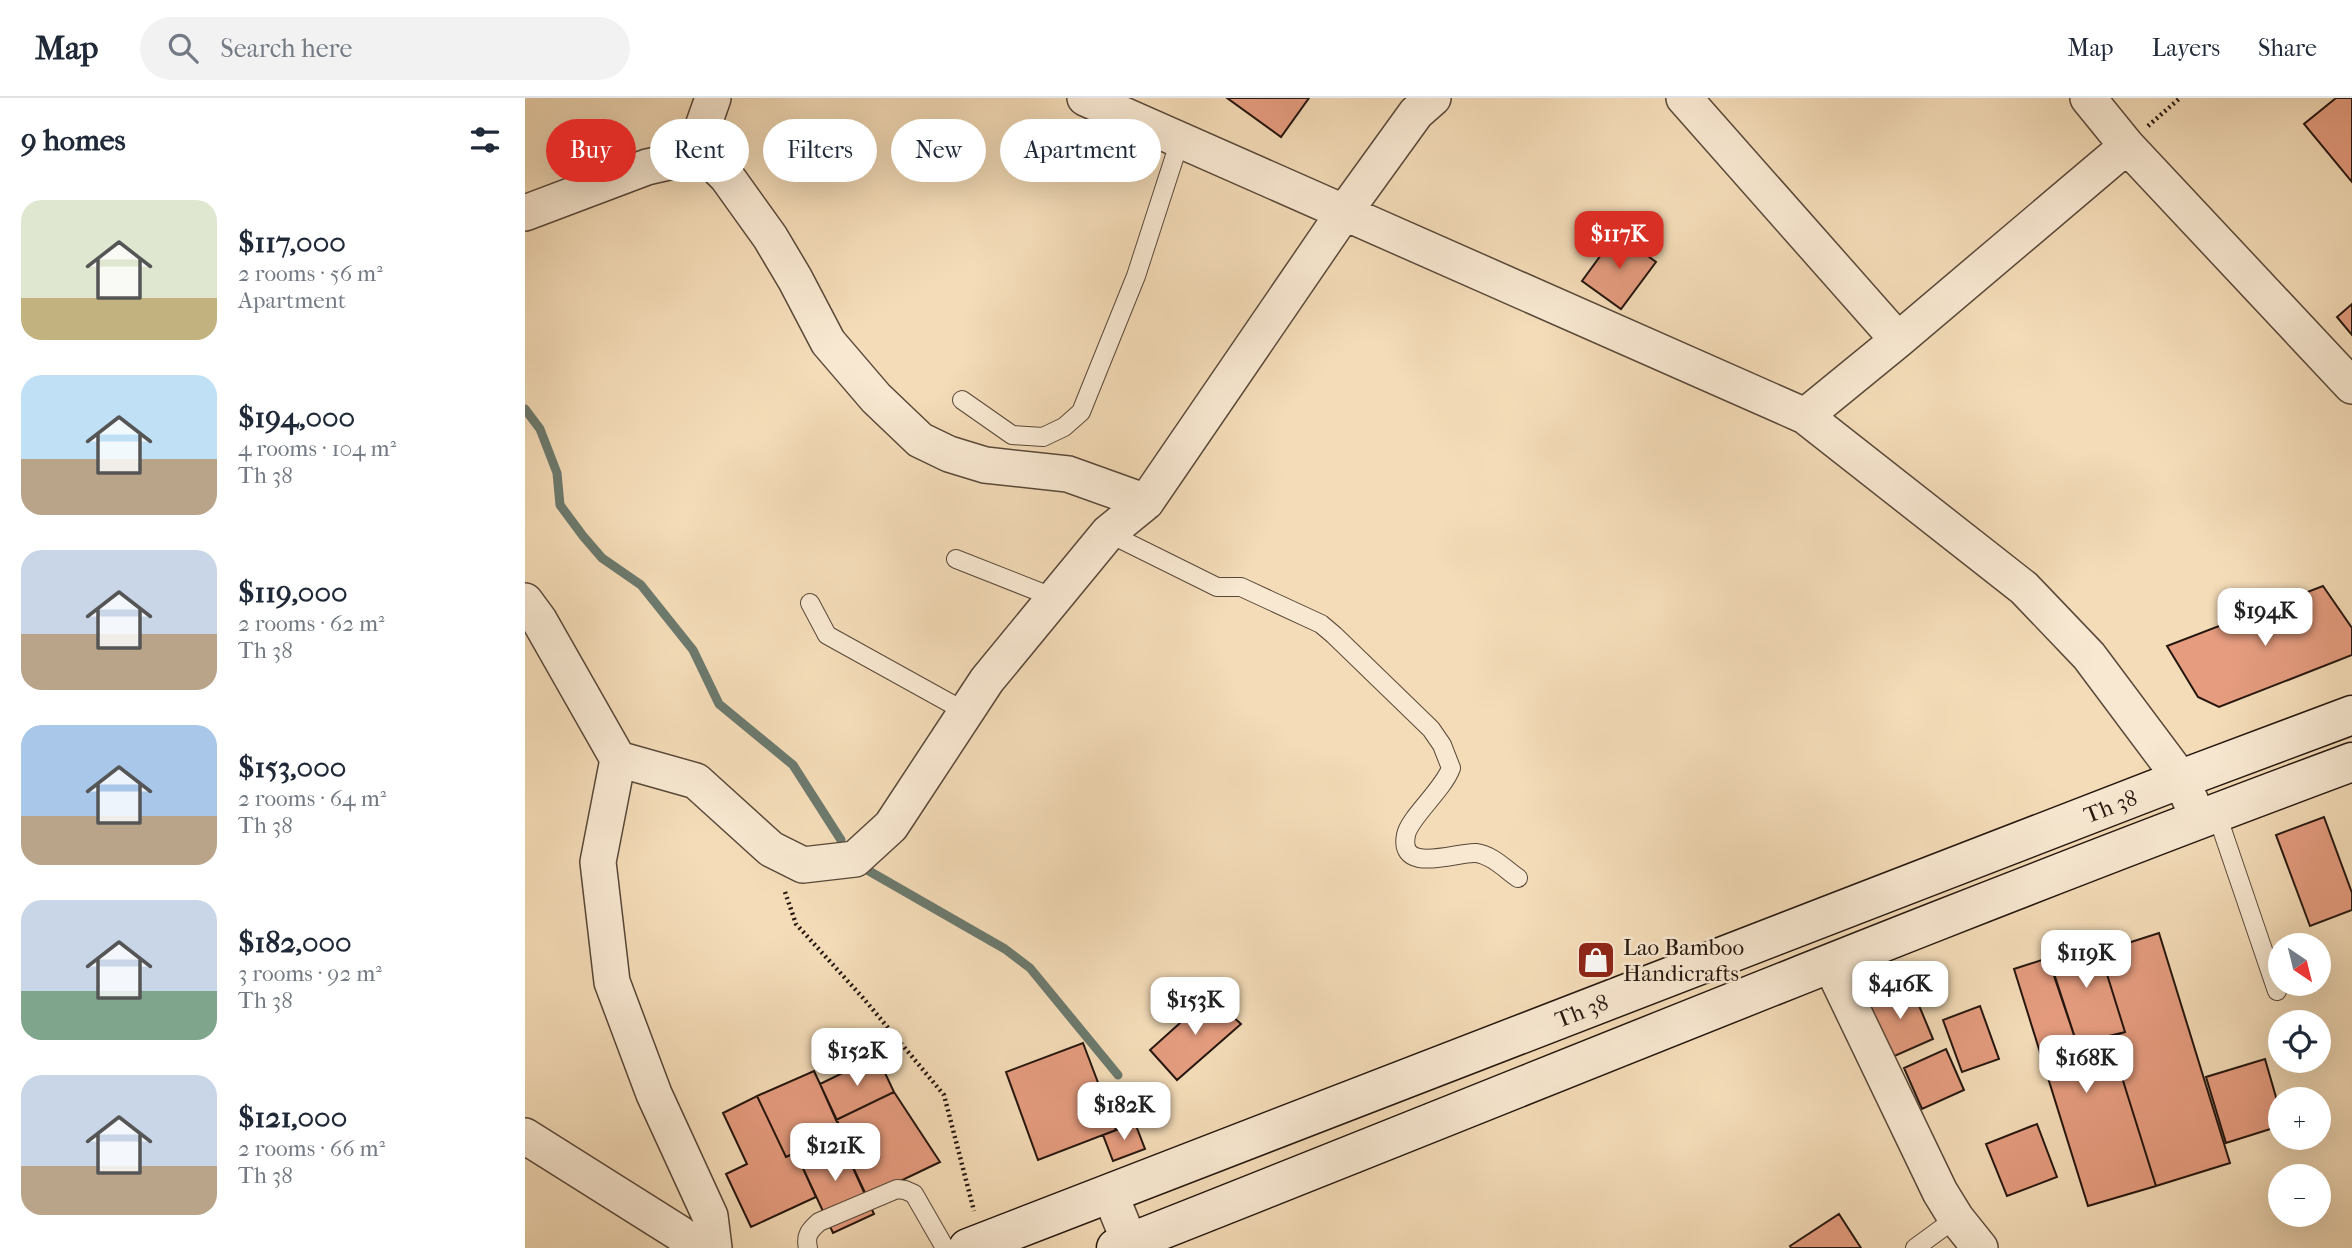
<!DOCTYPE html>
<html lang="en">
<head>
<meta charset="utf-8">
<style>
  body { margin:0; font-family:"IM FELL French Canon",serif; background:#f2f2f3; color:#1f2937; height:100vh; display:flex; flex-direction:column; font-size:26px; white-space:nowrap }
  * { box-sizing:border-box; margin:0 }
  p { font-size:23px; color:#747a83 }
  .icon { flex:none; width:38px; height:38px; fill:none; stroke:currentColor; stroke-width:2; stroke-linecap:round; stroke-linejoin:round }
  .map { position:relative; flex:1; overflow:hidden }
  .side { display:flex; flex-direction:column; background:#fff; width:525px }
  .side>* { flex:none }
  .hud { position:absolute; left:21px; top:21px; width:665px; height:63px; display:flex; gap:14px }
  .needle { width:46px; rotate:145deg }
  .tools { position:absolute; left:1743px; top:835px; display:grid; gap:14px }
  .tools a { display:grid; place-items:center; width:63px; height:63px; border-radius:50%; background:#fff; box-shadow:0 7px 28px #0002; font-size:35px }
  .price { position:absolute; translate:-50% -60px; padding:0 16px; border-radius:14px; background:#fff; color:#222; font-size:23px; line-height:46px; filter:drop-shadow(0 2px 4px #0008) }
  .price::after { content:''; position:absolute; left:50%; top:42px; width:21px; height:16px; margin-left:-10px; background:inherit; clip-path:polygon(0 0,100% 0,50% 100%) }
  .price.active { background:#d93025; color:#fff }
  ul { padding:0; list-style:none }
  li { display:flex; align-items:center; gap:21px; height:175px; padding:0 21px }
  li span { display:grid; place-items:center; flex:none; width:196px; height:140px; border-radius:21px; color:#555 }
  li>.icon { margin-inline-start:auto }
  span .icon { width:84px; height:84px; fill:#fffc; stroke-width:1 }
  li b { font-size:30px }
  h2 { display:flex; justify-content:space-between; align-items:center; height:84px; padding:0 21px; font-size:30px }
  .chip { padding:0 24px; border-radius:32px; background:#fff; box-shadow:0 7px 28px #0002; font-size:24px; line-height:63px }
  .chip.active { background:#d93025; color:#fff }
  header { display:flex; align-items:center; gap:42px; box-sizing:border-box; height:98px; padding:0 35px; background:#fff; border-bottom:2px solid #e0e1e3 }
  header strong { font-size:33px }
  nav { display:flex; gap:38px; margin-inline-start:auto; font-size:24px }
  .search { width:490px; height:63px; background:#f2f2f3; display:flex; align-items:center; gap:18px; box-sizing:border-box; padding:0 24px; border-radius:38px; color:#747a83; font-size:26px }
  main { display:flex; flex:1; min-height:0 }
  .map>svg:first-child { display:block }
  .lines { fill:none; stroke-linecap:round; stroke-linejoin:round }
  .stream { stroke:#6c7a6e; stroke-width:9 }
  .building { fill:#e59c7f; stroke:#25160f; stroke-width:2 }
  .lane-casing { stroke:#594839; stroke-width:20 }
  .street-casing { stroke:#594839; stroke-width:38 }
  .secondary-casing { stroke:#25160f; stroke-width:41 }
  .path { stroke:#25160f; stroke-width:4.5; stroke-dasharray:2 3.5; stroke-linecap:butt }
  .lane { stroke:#f8e8d1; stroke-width:18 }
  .street { stroke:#f8e8d1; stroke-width:35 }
  .secondary { stroke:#f8e8d1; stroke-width:38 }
  .labels { text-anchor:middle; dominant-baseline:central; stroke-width:5; stroke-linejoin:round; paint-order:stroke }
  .street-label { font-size:23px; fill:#25160f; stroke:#f8e8d1 }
  .poi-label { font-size:23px; fill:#25160f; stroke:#f8e8d1; text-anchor:start }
</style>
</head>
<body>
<header>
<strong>Map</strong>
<div class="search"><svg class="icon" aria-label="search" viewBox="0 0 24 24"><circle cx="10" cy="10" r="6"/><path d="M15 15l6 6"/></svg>Search here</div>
<nav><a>Map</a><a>Layers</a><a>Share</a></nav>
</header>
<main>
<section class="side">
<h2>9 homes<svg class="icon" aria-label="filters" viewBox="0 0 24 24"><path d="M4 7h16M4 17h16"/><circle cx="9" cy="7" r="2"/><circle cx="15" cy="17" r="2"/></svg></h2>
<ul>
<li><span style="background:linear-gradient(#dfe7d0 70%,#c2b280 0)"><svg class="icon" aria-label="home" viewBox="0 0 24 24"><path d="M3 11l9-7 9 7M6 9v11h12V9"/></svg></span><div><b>$117,000</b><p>2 rooms · 56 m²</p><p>Apartment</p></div></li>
<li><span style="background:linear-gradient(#bfe0f5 60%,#b9a48a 0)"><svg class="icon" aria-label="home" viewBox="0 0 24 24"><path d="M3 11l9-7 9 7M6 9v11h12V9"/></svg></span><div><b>$194,000</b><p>4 rooms · 104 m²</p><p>Th 38</p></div></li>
<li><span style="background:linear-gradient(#c9d6e8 60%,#b9a48a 0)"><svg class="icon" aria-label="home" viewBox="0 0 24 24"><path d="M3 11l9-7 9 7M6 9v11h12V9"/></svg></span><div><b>$119,000</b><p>2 rooms · 62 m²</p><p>Th 38</p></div></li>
<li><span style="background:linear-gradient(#a9c7e8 65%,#b9a48a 0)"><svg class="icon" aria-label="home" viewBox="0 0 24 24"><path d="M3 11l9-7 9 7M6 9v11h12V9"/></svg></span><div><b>$153,000</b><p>2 rooms · 64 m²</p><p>Th 38</p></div></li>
<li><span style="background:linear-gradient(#c9d6e8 65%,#7fa58c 0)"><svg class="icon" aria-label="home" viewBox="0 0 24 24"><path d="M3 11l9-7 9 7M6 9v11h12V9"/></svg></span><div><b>$182,000</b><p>3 rooms · 92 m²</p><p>Th 38</p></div></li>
<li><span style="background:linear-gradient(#c9d6e8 65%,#b9a48a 0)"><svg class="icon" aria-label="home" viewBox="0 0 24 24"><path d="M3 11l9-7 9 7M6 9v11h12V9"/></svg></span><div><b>$121,000</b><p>2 rooms · 66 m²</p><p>Th 38</p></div></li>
</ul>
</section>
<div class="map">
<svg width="1827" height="1150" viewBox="0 0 1827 1150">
  <rect width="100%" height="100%" fill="#f4dcb8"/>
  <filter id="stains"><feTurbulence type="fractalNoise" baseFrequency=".00286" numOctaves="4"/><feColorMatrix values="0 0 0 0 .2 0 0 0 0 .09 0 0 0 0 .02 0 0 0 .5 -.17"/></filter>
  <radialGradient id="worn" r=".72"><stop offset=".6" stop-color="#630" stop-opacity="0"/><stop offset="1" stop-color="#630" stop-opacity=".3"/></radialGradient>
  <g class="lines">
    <path class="stream" d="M 0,311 L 15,331 L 32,375 L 35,407 L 58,438 L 77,460 L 116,487 L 168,552 L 194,606 L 268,667 L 316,742
      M 344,773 L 480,851 L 505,870 L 593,977"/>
  </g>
  <path class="building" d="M 702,0 L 784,0 L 756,39 Z
    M 1811,0 L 1827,0 L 1827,84 L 1779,26 Z
    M 1092,135 L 1131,164 L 1096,211 L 1057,183 Z
    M 1827,206 L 1827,237 L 1812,219 Z
    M 1798,488 L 1827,530 L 1827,557 L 1694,609 L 1673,599 L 1642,548 Z
    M 1799,719 L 1827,795 L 1827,812 L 1785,828 L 1751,737 Z
    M 1567,835 L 1575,854 L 1600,934 L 1553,949 L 1521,851 Z
    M 1634,835 L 1705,1065 L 1631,1088 L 1584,938 L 1600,934 L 1575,854 Z
    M 1523,860 L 1553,949 L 1584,938 L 1631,1088 L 1563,1108 L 1489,871 Z
    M 1385,886 L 1408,941 L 1365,960 L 1341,904 Z
    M 685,898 L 716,926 L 652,982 L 625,952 Z
    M 1455,908 L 1474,961 L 1437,974 L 1418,922 Z
    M 558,945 L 591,1032 L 513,1062 L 481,974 Z
    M 1421,951 L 1439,992 L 1397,1011 L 1379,970 Z
    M 352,958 L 369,994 L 311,1022 L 295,986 Z
    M 1740,961 L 1755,1013 L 1755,1028 L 1701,1045 L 1681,979 Z
    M 289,973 L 317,1033 L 261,1059 L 232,998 Z
    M 369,994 L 415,1064 L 342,1099 L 312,1035 L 317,1033 L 311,1022 Z
    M 232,998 L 261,1059 L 271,1055 L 291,1099 L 226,1129 L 201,1076 L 222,1066 L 198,1015 Z
    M 610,1025 L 620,1051 L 588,1063 L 578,1037 Z
    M 1512,1026 L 1532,1079 L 1482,1098 L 1461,1046 Z
    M 312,1035 L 349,1116 L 308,1135 L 271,1055 Z
    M 1314,1116 L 1336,1150 L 1266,1150 L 1265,1148 Z"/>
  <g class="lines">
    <defs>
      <path id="lane" d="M 437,302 L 487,337 L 518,339 L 539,329 L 556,314 L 611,178 L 655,42
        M 583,435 L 692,489 L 716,489 L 796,526 L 809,537 L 906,631 L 917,647 L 926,670 C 918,692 884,720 881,737 C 873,778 934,753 951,755 C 967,757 980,771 993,780
        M 431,461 L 530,500
        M 285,505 L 302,537 L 441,614
        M 1691,714 L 1752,893
        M 283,1150 C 280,1137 285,1132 294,1124 L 372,1091 L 380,1092 L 389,1096 L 420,1150
        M 1390,1150 L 1431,1120"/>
      <path id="street" d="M 188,0 L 176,34 L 179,56 L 202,79 L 245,139 L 270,181 L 303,244 L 351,300 L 395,342 L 424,356 L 460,367 L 543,376 L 621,404
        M 560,0 L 1280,318 L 1499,490 L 1564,558 L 1656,681 L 1674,722
        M 1159,0 L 1373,242
        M 1563,0 L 1602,48 L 1827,288
        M 0,115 L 122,69 L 179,56
        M 1280,318 L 1373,242 L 1602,48
        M 0,503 L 14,522 L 93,661
        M 1305,865 L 1415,1094 L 1431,1120 L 1455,1150
        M 0,1038 L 154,1135 L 173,1150
        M 585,1096 L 607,1150
        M 189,1150 L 185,1118 L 129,996 L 87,884 L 73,764 L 93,661 L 171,683 L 246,751 L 278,767 L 330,761 L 366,728 L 462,582 L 583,435 L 621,404 L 818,116 L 891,15 L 908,0"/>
      <g id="secondary">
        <path id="s1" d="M 443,1150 L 1656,681 L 1827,617"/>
        <path d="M 591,1150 C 1003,988 1412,818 1827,664"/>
      </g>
    </defs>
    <use href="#lane" class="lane-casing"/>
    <use href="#street" class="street-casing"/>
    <use href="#secondary" class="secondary-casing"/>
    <path class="path" d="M 1623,28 L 1655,0
      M 260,794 L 271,826 L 339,901 L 419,997 L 449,1113"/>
    <use href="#lane" class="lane"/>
    <use href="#street" class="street"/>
    <use href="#secondary" class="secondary"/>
  </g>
  <defs>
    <symbol id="shop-square" viewBox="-11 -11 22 22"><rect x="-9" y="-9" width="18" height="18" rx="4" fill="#8f2418" stroke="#f8e8d1"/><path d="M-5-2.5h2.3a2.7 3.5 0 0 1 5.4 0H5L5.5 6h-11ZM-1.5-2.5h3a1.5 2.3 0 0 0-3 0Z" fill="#fff"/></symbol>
  </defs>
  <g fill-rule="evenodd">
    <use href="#shop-square" x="1049" y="840" width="44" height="44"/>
  </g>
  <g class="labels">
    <g class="street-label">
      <text stroke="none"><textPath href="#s1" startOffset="1225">Th 38</textPath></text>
      <text stroke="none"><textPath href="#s1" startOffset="658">Th 38</textPath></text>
    </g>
    <g class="poi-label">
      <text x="1098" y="849">Lao Bamboo<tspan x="1098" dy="26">Handicrafts</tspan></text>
    </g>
  </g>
  <rect width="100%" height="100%" filter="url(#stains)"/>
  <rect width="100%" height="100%" fill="url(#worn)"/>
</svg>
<div class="tools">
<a><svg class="needle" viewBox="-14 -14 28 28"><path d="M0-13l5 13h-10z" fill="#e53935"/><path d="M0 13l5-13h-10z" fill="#747a83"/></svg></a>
<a><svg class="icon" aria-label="locate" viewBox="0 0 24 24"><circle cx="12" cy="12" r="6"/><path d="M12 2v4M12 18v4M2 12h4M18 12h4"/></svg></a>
<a>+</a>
<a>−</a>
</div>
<b class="price active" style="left:1094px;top:173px">$117K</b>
<b class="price" style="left:1740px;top:550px">$194K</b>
<b class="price" style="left:1561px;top:892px">$119K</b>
<b class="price" style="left:1375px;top:923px">$416K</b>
<b class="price" style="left:670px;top:939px">$153K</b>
<b class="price" style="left:332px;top:990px">$152K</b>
<b class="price" style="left:1561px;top:997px">$168K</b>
<b class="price" style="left:599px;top:1044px">$182K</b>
<b class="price" style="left:310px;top:1085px">$121K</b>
<div class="hud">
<a class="chip active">Buy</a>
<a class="chip">Rent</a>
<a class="chip">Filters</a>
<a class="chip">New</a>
<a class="chip">Apartment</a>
</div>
</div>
</main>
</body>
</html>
